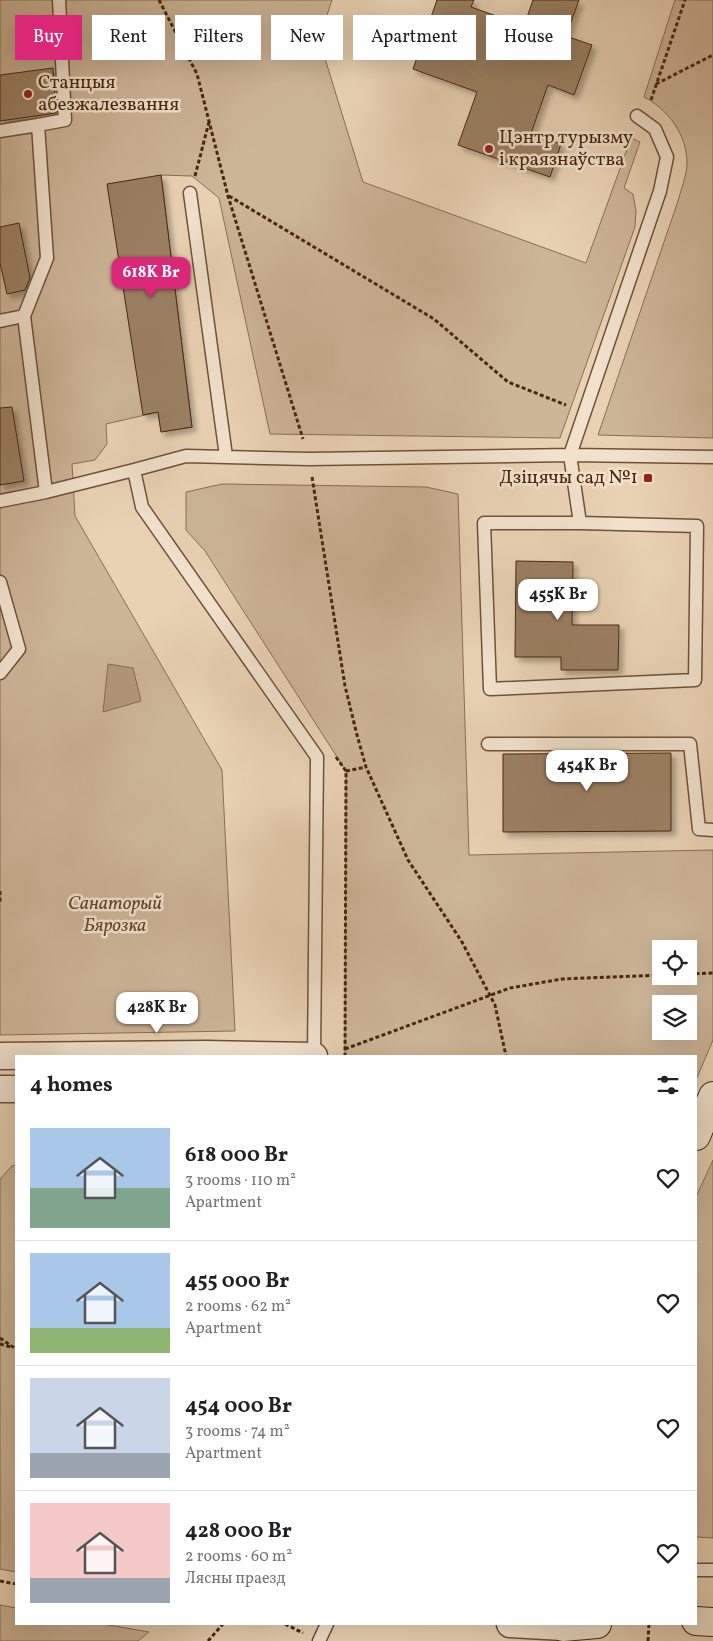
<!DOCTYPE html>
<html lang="en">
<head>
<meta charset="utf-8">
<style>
  body { margin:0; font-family:Vollkorn,serif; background:#f2f2f2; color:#202124; height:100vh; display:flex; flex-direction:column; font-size:19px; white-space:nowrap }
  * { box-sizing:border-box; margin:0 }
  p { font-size:16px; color:#757577 }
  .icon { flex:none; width:28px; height:28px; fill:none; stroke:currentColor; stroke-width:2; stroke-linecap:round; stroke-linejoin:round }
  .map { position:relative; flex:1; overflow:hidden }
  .sheet { position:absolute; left:15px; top:1055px; width:682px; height:570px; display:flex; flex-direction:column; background:#fff; border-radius:0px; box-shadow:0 5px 20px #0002 }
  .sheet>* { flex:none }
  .hud { position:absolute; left:15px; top:15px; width:684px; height:45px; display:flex; gap:10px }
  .controls { position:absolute; left:652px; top:940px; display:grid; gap:10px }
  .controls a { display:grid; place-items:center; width:45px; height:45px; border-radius:0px; background:#fff; box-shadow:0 5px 20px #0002; font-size:25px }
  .price { position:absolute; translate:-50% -42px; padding:0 11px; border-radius:10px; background:#fff; color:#222; font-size:16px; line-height:32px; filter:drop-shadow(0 1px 2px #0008) }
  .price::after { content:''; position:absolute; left:50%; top:30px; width:15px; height:11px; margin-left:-8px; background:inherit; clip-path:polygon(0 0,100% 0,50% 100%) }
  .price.on { background:#db2777; color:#fff }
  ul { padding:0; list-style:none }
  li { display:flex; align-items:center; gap:15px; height:125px; padding:0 15px }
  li+li { border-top:1px solid #e0e0e0 }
  li span { display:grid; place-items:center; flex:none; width:140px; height:100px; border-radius:0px; color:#555 }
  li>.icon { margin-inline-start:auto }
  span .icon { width:60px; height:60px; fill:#fffc; stroke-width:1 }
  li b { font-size:21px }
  h2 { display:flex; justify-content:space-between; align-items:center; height:60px; padding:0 15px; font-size:21px }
  .chip { padding:0 18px; border-radius:0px; background:#fff; box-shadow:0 5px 20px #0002; font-size:18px; line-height:45px }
  .chip.on { background:#db2777; color:#fff }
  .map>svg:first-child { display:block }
  .green { fill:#cdb598; stroke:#8a6e53; fill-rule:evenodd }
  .water { fill:#b2987c; stroke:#876b50 }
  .building { fill:#9b8064; stroke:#47280e; filter:url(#shadow) }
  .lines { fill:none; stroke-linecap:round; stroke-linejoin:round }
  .lane-casing { stroke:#705238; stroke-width:15 }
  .street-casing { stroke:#705238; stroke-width:29 }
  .secondary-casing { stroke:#47280e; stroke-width:30 }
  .path { stroke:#47280e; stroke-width:3; stroke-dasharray:4 2.5; stroke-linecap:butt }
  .lane { stroke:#f1e2ce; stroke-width:12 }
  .street { stroke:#f1e2ce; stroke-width:26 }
  .secondary { stroke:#f1e2ce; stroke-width:28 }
  .poi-dot { fill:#8f2418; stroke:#f1e2ce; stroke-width:2 }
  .labels { text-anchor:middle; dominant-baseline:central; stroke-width:5; stroke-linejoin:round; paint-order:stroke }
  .poi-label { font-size:19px; fill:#47280e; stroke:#f1e2ce; text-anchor:start }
  .park-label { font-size:19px; font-style:italic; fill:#62442a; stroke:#f1e2ce }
</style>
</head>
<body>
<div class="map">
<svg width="713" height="1641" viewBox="0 0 713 1641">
  <defs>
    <filter id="shadow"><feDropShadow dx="4.5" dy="4.5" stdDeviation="2.5" flood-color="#0004"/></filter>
  </defs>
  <rect width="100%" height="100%" fill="#e9d2b4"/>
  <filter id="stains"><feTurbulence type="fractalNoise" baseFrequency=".004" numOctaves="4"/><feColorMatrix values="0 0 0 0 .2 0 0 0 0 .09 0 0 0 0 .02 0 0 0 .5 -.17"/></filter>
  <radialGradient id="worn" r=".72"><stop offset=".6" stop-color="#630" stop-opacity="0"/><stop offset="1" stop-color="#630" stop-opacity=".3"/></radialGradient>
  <path class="green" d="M 0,0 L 332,0 L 319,39 L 363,182 L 586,263 L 631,138 L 640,142 L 624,188 L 633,194 L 636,211 L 635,227 L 560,438 L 270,434 L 219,198 L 192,176 L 161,175 L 192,427 L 161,432 L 158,412 L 106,424 L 107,444 L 95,460 L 72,464 L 75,516 L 222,770 L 235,1031 L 0,1035 Z
    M 675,0 L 713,0 L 713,438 L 598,435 L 678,201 C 681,189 687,175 687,163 C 687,135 668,109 644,97 Z
    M 222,484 L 426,487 L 458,494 L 469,855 L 713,850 L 713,1040 L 696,1080 L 696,1056 L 345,1056 L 346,771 L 205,551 L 186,530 L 186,492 ZM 661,949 L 689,949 L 689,976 L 661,976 ZM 661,1004 L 689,1004 L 689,1031 L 661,1031 Z
    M 713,1160 L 713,1538 L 696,1537 L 696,1197 Z
    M 16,1165 L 16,1572 L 0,1569 L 0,1179 L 12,1166 Z
    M 0,1605 L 16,1608 L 16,1624 L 103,1624 L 149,1632 L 138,1641 L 0,1641 Z"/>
  <path class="water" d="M 108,664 L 133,668 L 141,701 L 103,712 Z"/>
  <path class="building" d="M 437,0 L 474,0 L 471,7 L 524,26 L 533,0 L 579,0 L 566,36 L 592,45 L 574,95 L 548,85 L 531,133 L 561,144 L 550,177 L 458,145 L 477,92 L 413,69 Z
    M 53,68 L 56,113 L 0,121 L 0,75 Z
    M 161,175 L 192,427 L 161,432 L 158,412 L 143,415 L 107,184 Z
    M 19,223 L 30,278 L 25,290 L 7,294 L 0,263 L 0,227 Z
    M 12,407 L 24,481 L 0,485 L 0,408 Z
    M 516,561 L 573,562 L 572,625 L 619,625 L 618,670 L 561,670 L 561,657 L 515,657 Z
    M 671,753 L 671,831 L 503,832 L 503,754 Z"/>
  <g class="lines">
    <defs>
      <path id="lane" d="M 38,125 L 65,120 L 59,0
        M 0,131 L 38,125 L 47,258 L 24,316 L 46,492
        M 190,193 L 226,456
        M 0,321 L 24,316
        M 0,501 L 46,492 L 134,470
        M 580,523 L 484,523 L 490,689 L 695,680 L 697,526 L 580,523 L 570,455 L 660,191 L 667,157 L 655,129 L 637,116
        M 0,582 L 19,649 L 0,673
        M 488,744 L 690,744 L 699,829 L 713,830
        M 314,1056 L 317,757 L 142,507 L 134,470 L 186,456 L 309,459 L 570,455 L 713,457
        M 696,1570 L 713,1570
        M 319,1641 L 327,1624"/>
      <path id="street" d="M 0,1056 L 205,1054 L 314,1056
        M 0,1089 L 16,1089
        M 510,1624 L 563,1627"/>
      <path id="secondary" d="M 696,1136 L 713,1096
        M 696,1621 L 713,1622
        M 563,1627 L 597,1624"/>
    </defs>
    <use href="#lane" class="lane-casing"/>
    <use href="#street" class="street-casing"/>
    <use href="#secondary" class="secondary-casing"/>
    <path class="path" d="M 159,0 L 197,74 L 228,196 L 303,439
      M 656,84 L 713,55
      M 651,100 L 685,0
      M 195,176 L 209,122
      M 229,196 L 434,319 L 508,382 L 566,405
      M 312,477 L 345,686 L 357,735 L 366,767 L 408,860 L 462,942 L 495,1005 L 506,1056
      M 336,757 L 346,771 L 345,1056
      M 346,771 L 366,767
      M 0,891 L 0,904
      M 689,974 L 713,973
      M 345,1049 L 510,988 L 562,979 L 661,975
      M 0,1338 L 16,1349
      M 0,1344 L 11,1347
      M 0,1581 L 16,1584
      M 285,1624 L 303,1633
      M 208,1641 L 223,1624
      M 648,1641 L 649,1624"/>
    <use href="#lane" class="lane"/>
    <use href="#street" class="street"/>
    <use href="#secondary" class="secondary"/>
  </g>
  <g class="poi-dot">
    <circle cx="28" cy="94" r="5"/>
    <circle cx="489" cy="149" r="5"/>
    <rect x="643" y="473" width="10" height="10" rx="2.5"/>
  </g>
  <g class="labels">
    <g class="poi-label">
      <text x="38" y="83">Станцыя<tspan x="38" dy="22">абезжалезвання</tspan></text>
      <text x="499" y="138">Цэнтр турызму<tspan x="499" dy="22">і краязнаўства</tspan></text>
      <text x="638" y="478" text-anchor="end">Дзіцячы сад №1</text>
    </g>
    <g class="park-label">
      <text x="115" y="904">Санаторый<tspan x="115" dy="22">Бярозка</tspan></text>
    </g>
  </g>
  <rect width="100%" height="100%" filter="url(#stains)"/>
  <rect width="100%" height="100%" fill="url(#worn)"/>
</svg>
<div class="controls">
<a><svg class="icon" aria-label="locate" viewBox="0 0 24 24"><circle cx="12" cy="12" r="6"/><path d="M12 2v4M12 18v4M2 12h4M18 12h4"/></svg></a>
<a><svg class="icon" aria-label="layers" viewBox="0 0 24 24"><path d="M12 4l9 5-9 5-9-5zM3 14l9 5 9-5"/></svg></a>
</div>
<b class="price on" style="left:151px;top:299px">618K Br</b>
<b class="price" style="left:558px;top:621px">455K Br</b>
<b class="price" style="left:587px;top:792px">454K Br</b>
<b class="price" style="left:157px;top:1034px">428K Br</b>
<div class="hud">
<a class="chip on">Buy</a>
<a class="chip">Rent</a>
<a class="chip">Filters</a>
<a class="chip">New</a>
<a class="chip">Apartment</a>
<a class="chip">House</a>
</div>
<section class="sheet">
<h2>4 homes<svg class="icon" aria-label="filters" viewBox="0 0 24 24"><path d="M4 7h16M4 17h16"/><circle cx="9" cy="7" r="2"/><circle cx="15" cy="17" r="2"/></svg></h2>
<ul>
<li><span style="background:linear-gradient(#a9c7e8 60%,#7fa58c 0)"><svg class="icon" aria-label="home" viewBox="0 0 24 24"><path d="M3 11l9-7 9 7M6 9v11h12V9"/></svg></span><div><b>618 000 Br</b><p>3 rooms · 110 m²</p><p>Apartment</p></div><svg class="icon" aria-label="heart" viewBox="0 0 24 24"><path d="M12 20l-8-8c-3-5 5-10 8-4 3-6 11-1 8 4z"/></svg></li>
<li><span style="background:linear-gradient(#a9c7e8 75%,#8fb573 0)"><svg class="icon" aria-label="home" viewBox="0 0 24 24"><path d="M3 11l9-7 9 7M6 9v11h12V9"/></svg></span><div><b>455 000 Br</b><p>2 rooms · 62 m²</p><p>Apartment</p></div><svg class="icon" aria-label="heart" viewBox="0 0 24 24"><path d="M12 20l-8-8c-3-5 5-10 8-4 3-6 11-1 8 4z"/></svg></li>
<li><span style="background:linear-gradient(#c9d6e8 75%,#9aa5b1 0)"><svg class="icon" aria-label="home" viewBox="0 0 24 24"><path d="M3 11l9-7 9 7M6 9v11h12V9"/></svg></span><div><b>454 000 Br</b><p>3 rooms · 74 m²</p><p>Apartment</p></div><svg class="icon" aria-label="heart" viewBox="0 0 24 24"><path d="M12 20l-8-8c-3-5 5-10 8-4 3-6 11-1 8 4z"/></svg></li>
<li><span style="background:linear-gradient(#f6c9c9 75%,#9aa5b1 0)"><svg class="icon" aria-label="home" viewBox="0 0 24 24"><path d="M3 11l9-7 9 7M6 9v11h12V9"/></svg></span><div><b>428 000 Br</b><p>2 rooms · 60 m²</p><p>Лясны праезд</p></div><svg class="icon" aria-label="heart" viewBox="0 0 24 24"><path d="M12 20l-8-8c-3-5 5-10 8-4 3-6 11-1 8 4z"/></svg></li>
</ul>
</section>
</div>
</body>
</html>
